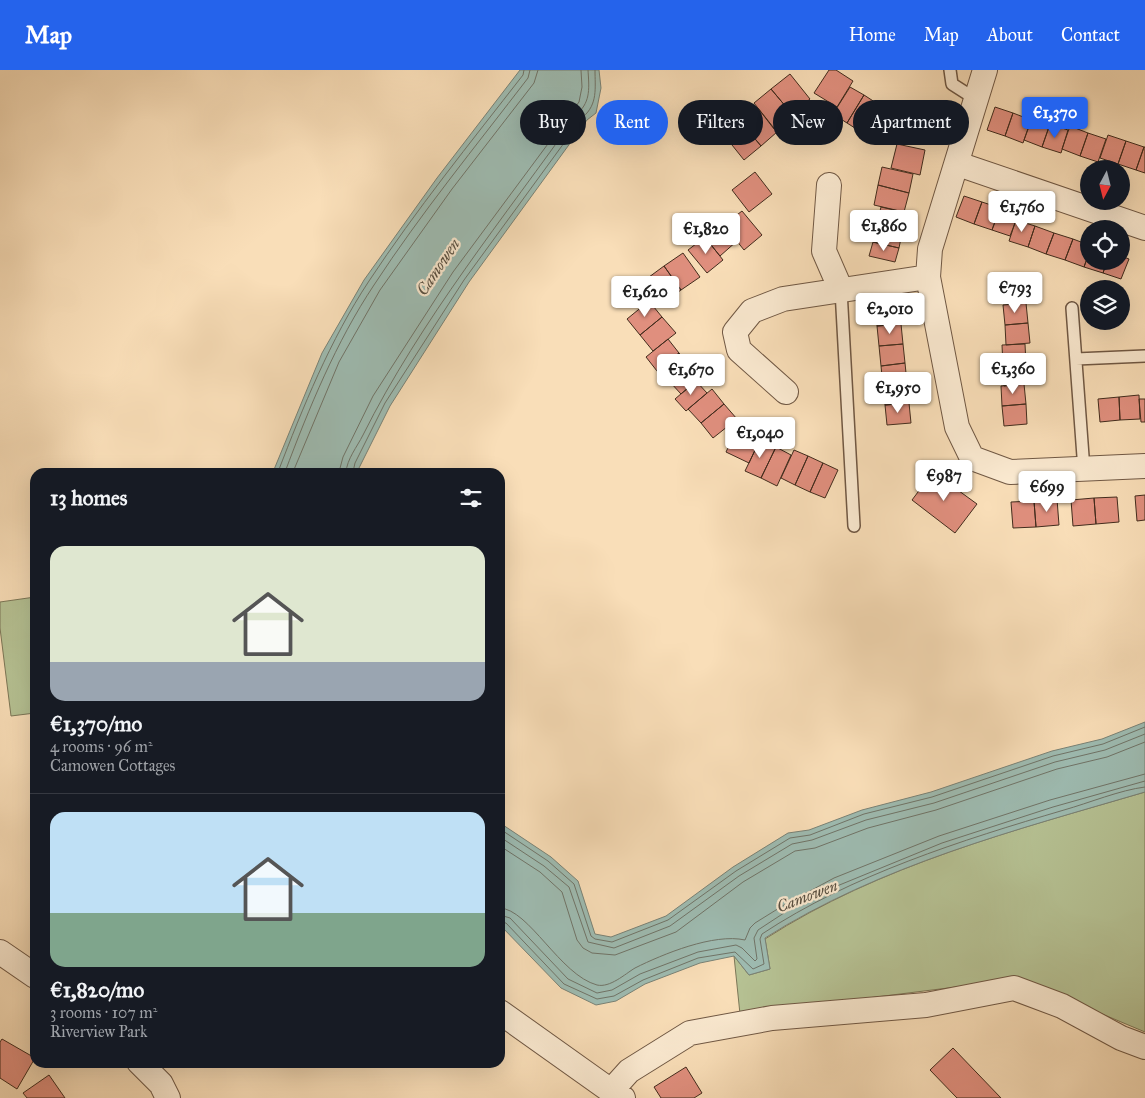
<!DOCTYPE html>
<html lang="en">
<head>
<meta charset="utf-8">
<style>
  body { margin:0; font-family:"IM FELL Great Primer",serif; background:#242831; color:#f1f3f6; height:100vh; display:flex; flex-direction:column; font-size:19px; white-space:nowrap }
  * { box-sizing:border-box; margin:0 }
  p { font-size:16px; color:#9ea1a6 }
  .icon { flex:none; width:28px; height:28px; fill:none; stroke:currentColor; stroke-width:2; stroke-linecap:round; stroke-linejoin:round }
  .map { position:relative; flex:1; overflow:hidden }
  .sheet { position:absolute; left:30px; top:398px; width:475px; height:600px; display:flex; flex-direction:column; background:#171b24; border-radius:15px; box-shadow:0 5px 20px #0002 }
  .sheet>* { flex:none }
  .guide { position:absolute; left:520px; top:30px; width:475px; height:45px; display:flex; gap:10px }
  .needle { width:32px; rotate:187deg }
  .controls { position:absolute; left:1080px; top:90px; display:grid; gap:10px }
  .controls a { display:grid; place-items:center; width:50px; height:50px; border-radius:50%; background:#171b24; box-shadow:0 5px 20px #0002; font-size:25px }
  .price { position:absolute; translate:-50% -42px; padding:0 11px; border-radius:5px; background:#fff; color:#222; font-size:16px; line-height:32px; filter:drop-shadow(0 1px 2px #0008) }
  .price::after { content:''; position:absolute; left:50%; top:30px; width:15px; height:11px; margin-left:-8px; background:inherit; clip-path:polygon(0 0,100% 0,50% 100%) }
  .price.on { background:#2563eb; color:#fff }
  ul { padding:0; list-style:none }
  li { display:grid; align-content:center; gap:10px; height:265px; padding:0 20px }
  li+li { border-top:1px solid #363941 }
  li span { display:grid; place-items:center; height:155px; border-radius:15px; color:#555 }
  li>.icon { margin-inline-start:auto }
  span .icon { width:90px; height:90px; fill:#fffc; stroke-width:1 }
  li b { font-size:21px }
  h2 { display:flex; justify-content:space-between; align-items:center; height:60px; padding:0 20px; font-size:21px }
  .chip { padding:0 18px; border-radius:22px; background:#171b24; box-shadow:0 5px 20px #0002; font-size:18px; line-height:45px }
  .chip.on { background:#2563eb; color:#fff }
  header { display:flex; align-items:center; gap:30px; box-sizing:border-box; height:70px; padding:0 25px; background:#2563eb; color:#fff }
  header strong { font-size:24px }
  nav { display:flex; gap:28px; margin-inline-start:auto; font-size:18px }
  .map>svg:first-child { display:block }
  .green { fill:#b6c294; stroke:#7c7758 }
  .water { fill:#9ebcb2; stroke:#798276 }
  .lines { fill:none; stroke-linecap:round; stroke-linejoin:round }
  .shore { stroke:#707468; stroke-width:1 }
  .building { fill:#e08f7e; stroke:#422c1d }
  .service-casing { stroke:#705844; stroke-width:14 }
  .minor-casing { stroke:#705844; stroke-width:26 }
  .service { stroke:#fbead1; stroke-width:11 }
  .minor { stroke:#fbead1; stroke-width:24 }
  .labels { text-anchor:middle; dominant-baseline:central; stroke-width:4.5; stroke-linejoin:round; paint-order:stroke }
  .water-label { font-size:16px; font-style:italic; fill:#595042; stroke:#fbead1 }
</style>
</head>
<body>
<header>
<strong>Map</strong>
<nav><a>Home</a><a>Map</a><a>About</a><a>Contact</a></nav>
</header>
<div class="map">
<svg width="1145" height="1028" viewBox="0 0 1145 1028">
  <rect width="100%" height="100%" fill="#f9deb8"/>
  <filter id="stains"><feTurbulence type="fractalNoise" baseFrequency=".004" numOctaves="4"/><feColorMatrix values="0 0 0 0 .2 0 0 0 0 .09 0 0 0 0 .02 0 0 0 .5 -.17"/></filter>
  <radialGradient id="worn" r=".72"><stop offset=".6" stop-color="#630" stop-opacity="0"/><stop offset="1" stop-color="#630" stop-opacity=".3"/></radialGradient>
  <path class="green" d="M 35,527 L 35,643 L 11,646 L 0,558 L 0,532 Z
    M 1145,722 L 1145,962 L 1057,925 L 1012,910 L 740,944 L 734,886 L 749,905 L 770,899 L 765,869 C 880,795 1015,760 1145,722 Z"/>
  <path class="water" d="M 520,0 L 599,0 L 601,18 L 596,43 L 587,50 L 469,212 L 390,336 L 357,402 L 273,402 L 322,283 L 364,210 L 437,108 Z
    M 1145,652 L 1145,722 C 1016,760 880,795 765,868 L 770,899 L 749,905 L 734,886 L 700,893 L 645,914 L 616,931 L 596,935 L 561,918 L 500,855 L 500,753 L 551,787 L 578,811 L 595,864 L 611,867 L 666,846 L 733,797 L 788,763 L 809,760 L 862,740 L 931,722 L 1052,681 L 1102,669 Z"/>
  <g class="lines">
    <path class="shore" d="M 278,402 C 303,337 330,270 369,211 C 416,140 470,73 523,5 L 524,0
      M 285,402 C 309,338 336,272 374,215 C 421,143 476,76 528,8 L 530,0
      M 293,402 L 339,292 L 380,220 L 452,119 L 534,13 L 538,0
      M 339,402 L 343,387 L 373,326 L 453,202 L 579,32 L 582,17 L 581,0
      M 346,402 C 347,389 357,377 363,365 C 421,249 504,148 578,43 C 591,31 589,17 588,0
      M 353,402 L 355,393 L 385,333 L 464,210 L 583,47 C 598,34 595,18 595,0
      M 500,759 L 548,791 L 574,814 L 591,866 L 595,869 L 612,872 L 668,850 L 736,801 L 790,768 L 810,765 L 864,744 L 932,727 L 1053,686 L 1103,674 L 1145,657
      M 500,767 L 544,796 L 569,817 L 588,872 L 614,878 L 670,856 L 739,806 L 792,774 L 812,770 L 866,750 L 934,733 L 1055,692 L 1105,680 L 1145,664
      M 500,776 L 540,802 L 562,822 L 577,870 L 583,878 L 592,883 L 615,885 L 676,862 L 743,812 L 795,781 L 815,778 L 868,758 L 936,740 L 1057,699 L 1107,687 L 1145,672
      M 500,838 C 529,839 560,905 597,915 C 610,918 625,904 635,898 C 663,884 714,863 745,870 L 750,858 L 755,853 L 784,835 L 834,808 L 939,766 L 1050,730 L 1145,704
      M 500,845 L 510,848 L 568,909 L 597,923 L 612,920 L 640,904 L 698,882 L 736,875 L 742,878 L 755,891 L 757,889 L 754,868 L 758,860 L 787,841 L 837,816 L 942,773 L 1053,737 L 1145,711
      M 500,852 L 506,853 L 564,914 L 597,929 L 614,926 L 643,910 L 698,888 L 735,882 L 753,899 L 764,894 L 760,869 L 762,864 C 851,805 962,770 1064,740 C 1089,733 1120,720 1145,717"/>
  </g>
  <path class="building" d="M 829,0 L 836,0 L 853,11 L 837,37 L 814,23 Z
    M 790,4 L 810,29 L 792,44 L 771,19 Z
    M 850,17 L 864,25 L 847,53 L 833,44 Z
    M 771,19 L 792,44 L 774,59 L 754,33 Z
    M 864,25 L 884,38 L 866,65 L 847,53 Z
    M 885,36 L 906,49 L 892,71 L 871,58 Z
    M 995,37 L 1013,43 L 1005,66 L 987,60 Z
    M 758,38 L 777,62 L 761,76 L 741,52 Z
    M 1013,43 L 1031,50 L 1023,73 L 1005,66 Z
    M 1032,48 L 1050,54 L 1042,77 L 1024,70 Z
    M 741,52 L 761,76 L 744,90 L 724,65 Z
    M 1050,54 L 1068,60 L 1061,83 L 1042,77 Z
    M 1070,56 L 1088,63 L 1080,86 L 1062,79 Z
    M 1088,63 L 1106,69 L 1098,92 L 1080,86 Z
    M 1108,65 L 1126,71 L 1118,94 L 1100,88 Z
    M 1126,71 L 1144,77 L 1136,100 L 1118,94 Z
    M 897,74 L 925,80 L 920,105 L 891,98 Z
    M 1144,77 L 1145,77 L 1145,103 L 1136,100 Z
    M 882,97 L 913,104 L 909,123 L 878,115 Z
    M 755,102 L 772,124 L 749,142 L 732,120 Z
    M 878,115 L 909,123 L 904,142 L 874,135 Z
    M 964,126 L 982,132 L 974,154 L 956,147 Z
    M 982,132 L 1000,138 L 992,160 L 974,154 Z
    M 881,137 L 907,143 L 902,163 L 876,157 Z
    M 1000,138 L 1018,145 L 1010,166 L 992,160 Z
    M 742,141 L 762,165 L 744,180 L 724,155 Z
    M 720,150 L 737,171 L 720,186 L 702,164 Z
    M 1016,150 L 1035,156 L 1028,177 L 1009,171 Z
    M 1035,156 L 1054,163 L 1046,184 L 1028,177 Z
    M 876,157 L 902,163 L 899,178 L 873,172 Z
    M 1054,163 L 1073,169 L 1065,190 L 1046,184 Z
    M 705,167 L 723,190 L 707,203 L 688,180 Z
    M 1073,169 L 1089,175 L 1089,183 L 1084,197 L 1065,190 Z
    M 873,172 L 899,178 L 895,192 L 869,186 Z
    M 683,183 L 700,207 L 681,220 L 664,196 Z
    M 1089,183 L 1089,191 L 1107,191 L 1103,203 L 1084,197 Z
    M 1121,186 L 1129,189 L 1121,209 L 1103,203 L 1107,191 L 1121,191 Z
    M 664,196 L 681,220 L 662,234 L 645,210 Z
    M 649,231 L 662,247 L 640,265 L 627,249 Z
    M 1026,233 L 1028,253 L 1005,255 L 1003,235 Z
    M 899,234 L 901,254 L 877,256 L 875,237 Z
    M 662,247 L 676,263 L 653,281 L 640,265 Z
    M 1028,253 L 1030,273 L 1006,275 L 1005,255 Z
    M 901,254 L 903,274 L 879,276 L 877,256 Z
    M 668,269 L 679,283 L 657,301 L 646,287 Z
    M 903,274 L 905,293 L 881,296 L 879,276 Z
    M 1025,274 L 1026,294 L 1003,296 L 1002,275 Z
    M 679,283 L 690,296 L 668,314 L 657,301 Z
    M 695,292 L 705,304 L 681,324 L 670,312 Z
    M 905,293 L 907,313 L 883,316 L 881,296 Z
    M 1026,294 L 1028,314 L 1004,316 L 1003,296 Z
    M 696,311 L 707,323 L 686,341 L 675,329 Z
    M 907,313 L 909,333 L 885,335 L 883,316 Z
    M 1024,314 L 1026,334 L 1002,336 L 1001,316 Z
    M 712,319 L 724,334 L 701,353 L 688,339 Z
    M 1139,325 L 1140,349 L 1120,350 L 1119,327 Z
    M 1119,327 L 1120,350 L 1100,352 L 1098,329 Z
    M 1139,329 L 1145,329 L 1145,352 L 1141,352 Z
    M 909,333 L 911,353 L 887,355 L 885,335 Z
    M 724,334 L 737,349 L 713,368 L 701,353 Z
    M 1026,334 L 1027,354 L 1004,356 L 1002,336 Z
    M 739,355 L 762,365 L 749,393 L 726,382 Z
    M 760,370 L 776,377 L 761,408 L 745,401 Z
    M 776,377 L 791,385 L 777,416 L 761,408 Z
    M 794,380 L 808,386 L 795,415 L 781,408 Z
    M 808,386 L 823,393 L 810,422 L 795,415 Z
    M 823,393 L 838,400 L 825,428 L 810,422 Z
    M 933,402 L 977,434 L 955,463 L 912,430 Z
    M 1145,425 L 1145,450 L 1137,451 L 1135,426 Z
    M 1117,427 L 1119,452 L 1096,454 L 1094,428 Z
    M 1094,428 L 1096,454 L 1073,456 L 1071,430 Z
    M 1057,429 L 1059,455 L 1036,457 L 1034,431 Z
    M 1034,431 L 1036,457 L 1013,458 L 1011,432 Z
    M 2,969 L 35,988 L 17,1019 L 0,1008 L 0,972 Z
    M 953,978 L 1001,1028 L 957,1028 L 930,1000 Z
    M 686,997 L 702,1023 L 694,1028 L 661,1028 L 654,1017 Z
    M 49,1005 L 65,1028 L 27,1028 L 23,1023 Z"/>
  <g class="lines">
    <defs>
      <path id="service" d="M 950,0 L 952,14 L 977,30
        M 841,220 L 854,456
        M 1072,238 L 1084,400
        M 1076,289 L 1145,286"/>
      <path id="minor" d="M 985,0 L 930,179 L 928,207 L 957,357 L 972,388 L 1010,402 L 1145,396
        M 958,94 L 1145,158
        M 829,115 L 824,181 L 841,220
        M 786,322 L 739,280 L 735,262 L 752,241 L 783,229 L 928,207
        M 0,882 L 35,906
        M 500,942 L 611,1021
        M 139,992 L 161,1014 L 168,1028
        M 623,1028 L 611,1021 L 629,1001 L 690,963 L 772,948 L 926,935 L 1014,918 L 1062,936 L 1121,968 L 1145,977"/>
    </defs>
    <use href="#service" class="service-casing"/>
    <use href="#minor" class="minor-casing"/>
    <use href="#service" class="service"/>
    <use href="#minor" class="minor"/>
  </g>
  <g class="labels">
    <g class="water-label">
      <text transform="translate(438 197) rotate(-56)">Camowen</text>
      <text transform="translate(807 826) rotate(-21)">Camowen</text>
    </g>
  </g>
  <rect width="100%" height="100%" filter="url(#stains)"/>
  <rect width="100%" height="100%" fill="url(#worn)"/>
</svg>
<div class="controls">
<a><svg class="needle" viewBox="-14 -14 28 28"><path d="M0-13l5 13h-10z" fill="#e53935"/><path d="M0 13l5-13h-10z" fill="#9ea1a6"/></svg></a>
<a><svg class="icon" aria-label="locate" viewBox="0 0 24 24"><circle cx="12" cy="12" r="6"/><path d="M12 2v4M12 18v4M2 12h4M18 12h4"/></svg></a>
<a><svg class="icon" aria-label="layers" viewBox="0 0 24 24"><path d="M12 4l9 5-9 5-9-5zM3 14l9 5 9-5"/></svg></a>
</div>
<b class="price on" style="left:1055px;top:69px">€1,370</b>
<b class="price" style="left:1022px;top:163px">€1,760</b>
<b class="price" style="left:884px;top:182px">€1,860</b>
<b class="price" style="left:706px;top:185px">€1,820</b>
<b class="price" style="left:1015px;top:244px">€793</b>
<b class="price" style="left:645px;top:248px">€1,620</b>
<b class="price" style="left:890px;top:265px">€2,010</b>
<b class="price" style="left:1013px;top:325px">€1,360</b>
<b class="price" style="left:691px;top:326px">€1,670</b>
<b class="price" style="left:898px;top:344px">€1,950</b>
<b class="price" style="left:760px;top:389px">€1,040</b>
<b class="price" style="left:944px;top:432px">€987</b>
<b class="price" style="left:1047px;top:443px">€699</b>
<div class="guide">
<a class="chip">Buy</a>
<a class="chip on">Rent</a>
<a class="chip">Filters</a>
<a class="chip">New</a>
<a class="chip">Apartment</a>
</div>
<section class="sheet">
<h2>13 homes<svg class="icon" aria-label="filters" viewBox="0 0 24 24"><path d="M4 7h16M4 17h16"/><circle cx="9" cy="7" r="2"/><circle cx="15" cy="17" r="2"/></svg></h2>
<ul>
<li><span style="background:linear-gradient(#dfe7d0 75%,#9aa5b1 0)"><svg class="icon" aria-label="home" viewBox="0 0 24 24"><path d="M3 11l9-7 9 7M6 9v11h12V9"/></svg></span><div><b>€1,370/mo</b><p>4 rooms · 96 m²</p><p>Camowen Cottages</p></div></li>
<li><span style="background:linear-gradient(#bfe0f5 65%,#7fa58c 0)"><svg class="icon" aria-label="home" viewBox="0 0 24 24"><path d="M3 11l9-7 9 7M6 9v11h12V9"/></svg></span><div><b>€1,820/mo</b><p>3 rooms · 107 m²</p><p>Riverview Park</p></div></li>
</ul>
</section>
</div>
</body>
</html>
